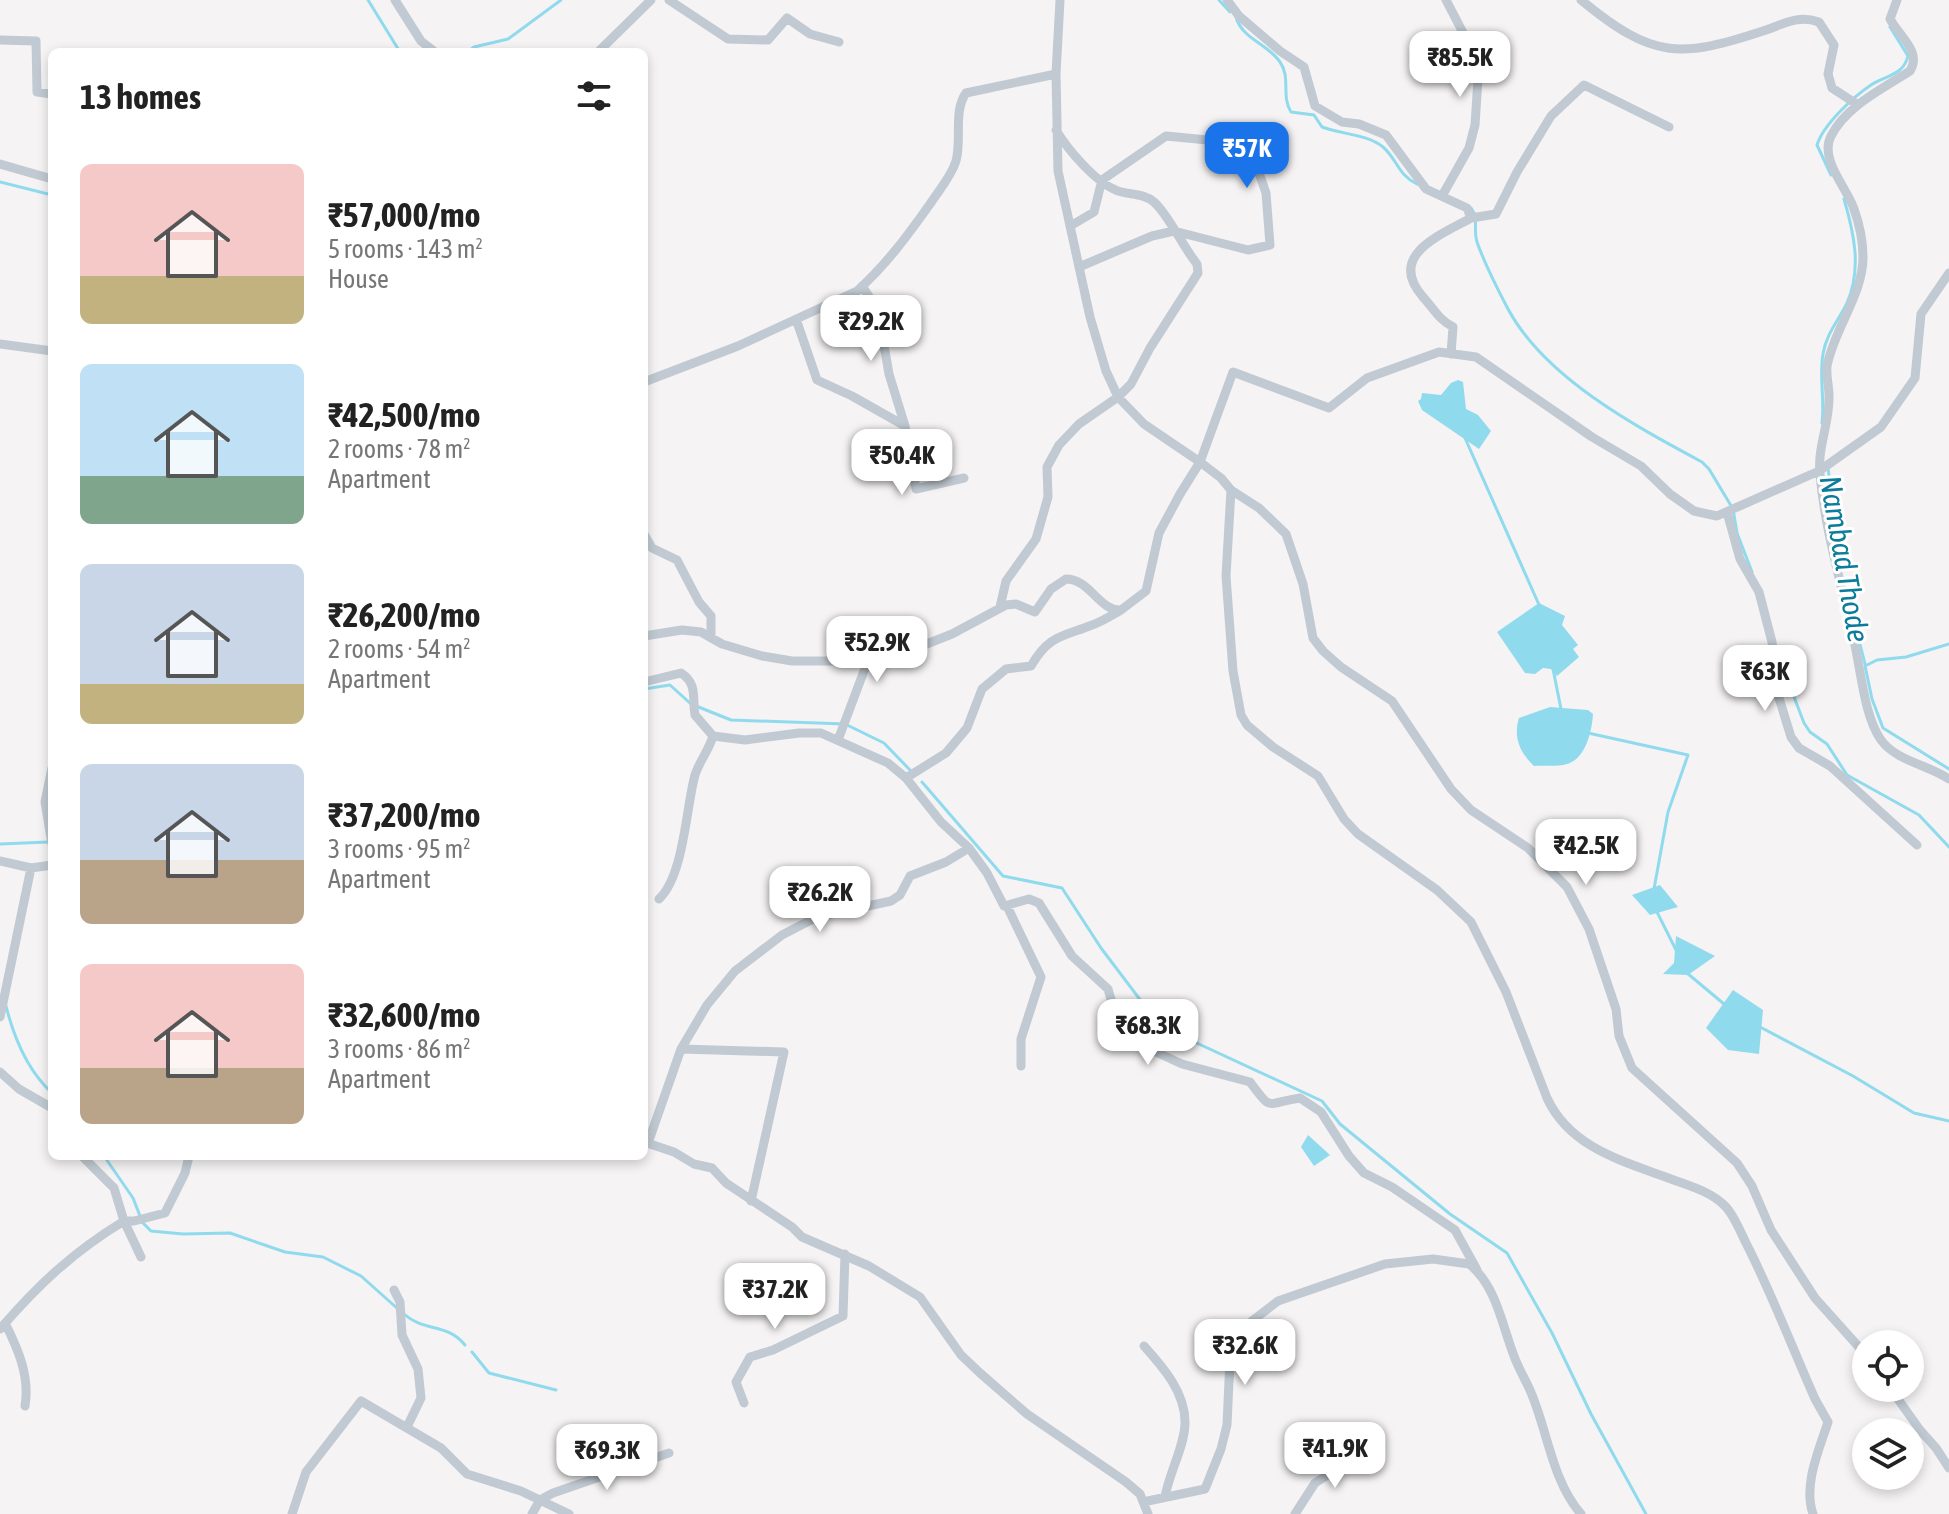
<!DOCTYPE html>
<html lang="en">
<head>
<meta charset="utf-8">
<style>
  body { margin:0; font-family:"Asap Condensed",sans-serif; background:#f6f6f6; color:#222; height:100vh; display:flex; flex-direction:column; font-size:30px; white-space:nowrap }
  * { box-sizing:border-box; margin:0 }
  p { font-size:26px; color:#767676 }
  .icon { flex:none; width:44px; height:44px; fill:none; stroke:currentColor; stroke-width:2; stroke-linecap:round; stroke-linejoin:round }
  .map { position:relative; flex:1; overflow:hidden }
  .panel { position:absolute; left:48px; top:48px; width:600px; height:1112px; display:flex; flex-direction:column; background:#fff; border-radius:12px; box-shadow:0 4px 12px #0003 }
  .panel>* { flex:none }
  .controls { position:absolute; left:1852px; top:1330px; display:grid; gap:16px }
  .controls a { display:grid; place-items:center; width:72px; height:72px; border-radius:50%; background:#fff; box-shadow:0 4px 12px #0003; font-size:40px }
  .price { position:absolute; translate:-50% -68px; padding:0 18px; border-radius:16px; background:#fff; color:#222; font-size:26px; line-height:52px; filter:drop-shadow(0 2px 4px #0008) }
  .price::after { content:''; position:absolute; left:50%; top:48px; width:24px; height:18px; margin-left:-12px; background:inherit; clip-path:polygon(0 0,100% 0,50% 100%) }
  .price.selected { background:#1a73e8; color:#fff }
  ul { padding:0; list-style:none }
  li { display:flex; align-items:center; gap:24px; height:200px; padding:0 32px }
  li span { display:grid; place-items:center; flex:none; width:224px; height:160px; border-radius:12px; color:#555 }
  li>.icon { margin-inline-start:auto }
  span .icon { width:96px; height:96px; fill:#fffc; stroke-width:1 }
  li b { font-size:34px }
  h2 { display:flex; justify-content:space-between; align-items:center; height:96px; padding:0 32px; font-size:34px }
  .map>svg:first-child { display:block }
  .water { fill:#90daee }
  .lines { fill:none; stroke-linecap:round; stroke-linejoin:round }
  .stream { stroke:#90daee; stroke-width:3 }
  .minor { stroke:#c1cad2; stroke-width:9 }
  .labels { text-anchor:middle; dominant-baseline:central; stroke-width:6; stroke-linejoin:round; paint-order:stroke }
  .water-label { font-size:30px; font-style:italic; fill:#0c7c9b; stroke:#fff }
</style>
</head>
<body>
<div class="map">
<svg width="1949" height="1514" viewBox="0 0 1949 1514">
  <rect width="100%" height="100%" fill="#f5f3f3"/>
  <path class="water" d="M 1458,380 L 1463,382 L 1466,409 L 1478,415 L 1491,431 L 1479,449 L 1422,410 L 1418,401 L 1421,399 L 1422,393 L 1441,395 L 1451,383 Z
    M 1539,603 L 1565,616 L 1562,625 L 1578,645 L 1573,649 L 1579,657 L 1557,676 L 1551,669 L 1543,668 L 1535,674 L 1525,673 L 1497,632 Z
    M 1550,707 L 1588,710 L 1593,714 C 1592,730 1586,759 1567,764 C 1557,767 1544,765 1534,766 C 1520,753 1513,737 1519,718 Z
    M 1660,885 L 1678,907 L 1650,915 L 1632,895 Z
    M 1676,936 L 1715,956 L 1688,975 L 1663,974 L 1674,963 Z
    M 1733,990 L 1763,1010 L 1759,1054 L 1728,1050 L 1706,1028 Z
    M 1308,1135 L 1330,1155 L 1314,1166 L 1301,1147 Z"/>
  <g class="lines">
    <path class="stream" d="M 368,0 L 400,52
      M 1219,0 L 1230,12
      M 1236,17 C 1242,39 1268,44 1280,62 C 1291,77 1281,97 1291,112 L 1314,115 L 1322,127 C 1340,134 1367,134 1383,147 C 1397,159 1398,175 1417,184
      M 468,52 L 474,47 L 508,39 L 561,0
      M 1831,175 L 1817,145 C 1823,125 1853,97 1871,85 C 1886,75 1903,76 1908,56 L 1890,27
      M 0,182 L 52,195
      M 1471,208 C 1479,218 1473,230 1477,242 C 1484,262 1498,290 1508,309 C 1545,378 1635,426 1702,462 L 1709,469 L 1733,509 L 1737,533 L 1752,572
      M 1822,423 C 1825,400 1819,377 1823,354 C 1826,334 1839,320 1847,303 C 1862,269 1854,233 1844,199
      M 1465,438 L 1540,607
      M 1828,468 C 1832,494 1831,518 1836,544
      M 1851,609 L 1865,664
      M 1949,644 L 1906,657 L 1877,660 L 1865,666 L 1872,699 L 1883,728 L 1949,769
      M 1778,655 L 1804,723 L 1810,732 L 1827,744 L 1847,775 L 1919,815 L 1949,847
      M 1553,669 L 1561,709
      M 644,689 L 670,685 L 691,704 L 731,720 L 845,724 L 884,743 L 910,770
      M 1588,733 L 1688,755 L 1668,812 L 1654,889
      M 922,782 L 1003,876 L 1062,888 L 1101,948 L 1160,1026 L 1322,1101 L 1340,1124 L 1450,1214 L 1507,1253 L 1552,1333 L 1591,1414 L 1646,1514
      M 0,844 L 48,842
      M 1657,912 L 1677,952
      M 1687,973 L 1724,1004
      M 6,1006 C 14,1038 27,1070 52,1093
      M 1760,1027 L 1853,1076 L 1914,1113 L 1949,1121
      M 104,1156 L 133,1198 L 140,1216
      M 143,1223 L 151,1231 L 183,1234 L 230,1233 L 285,1252 L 323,1257 L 361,1276 L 398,1309
      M 404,1314 C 425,1333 446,1322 465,1345
      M 472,1352 L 489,1373 L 556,1390"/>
    <path class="minor" d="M 395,0 L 421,41 L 435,52
      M 669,0 L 728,39 L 768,40 L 787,18 L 810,34 L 839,42
      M 1060,0 L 1056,74 L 1058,171 L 1090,317 L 1106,371 L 1118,397 L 1144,424 L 1200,462 L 1221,478 L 1231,490 L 1226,576 L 1233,671 L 1241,715 L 1247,725 L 1273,747 L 1318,776 L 1344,819 L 1358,834 L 1437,890 L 1471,922 L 1506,992 L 1547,1098 C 1570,1148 1623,1161 1671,1179 C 1689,1186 1710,1191 1725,1206 C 1734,1215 1740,1231 1746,1243 C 1772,1294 1792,1347 1815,1399 L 1828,1422 C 1819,1450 1803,1485 1813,1514
      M 1227,0 L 1239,16 L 1280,51 L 1304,67 L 1315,106 L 1342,122 L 1359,124 L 1386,135 L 1426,189 L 1467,208 L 1471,218 C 1441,235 1386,255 1423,297 C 1434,309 1438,319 1453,327 L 1451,354
      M 1581,0 C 1653,59 1679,59 1766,30 C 1786,23 1798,15 1819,22 L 1834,45 L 1828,74 L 1832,88 L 1858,105
      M 1897,0 L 1890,19 C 1900,37 1922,52 1910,71 C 1884,88 1846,106 1831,136 C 1819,159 1847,188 1854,209 C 1859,223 1863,241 1863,257 C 1863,295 1834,329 1827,366 C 1826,377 1829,385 1829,396 C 1830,422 1817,448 1820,474 C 1825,532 1842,585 1854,641 C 1861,670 1864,716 1881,740 C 1896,761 1929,765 1949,779
      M 0,40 L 36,41 L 37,92 L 52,94
      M 598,52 L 651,0
      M 0,164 L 52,179
      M 1442,196 L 1469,148 L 1475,125 L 1478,79 L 1471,48 L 1446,0
      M 1471,218 L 1496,214 L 1517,172 L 1551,116 L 1584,85 L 1669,127
      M 1072,225 L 1094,212 L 1102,180 L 1166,136 L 1249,144 L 1266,193 L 1270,245 L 1248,250 L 1174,231 L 1152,236 L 1079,267
      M 862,286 L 878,310 L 889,374 L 905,426 L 916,489 L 964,478
      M 796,319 L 817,380 L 852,396 L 905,426
      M 0,344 L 52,351
      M 644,382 L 738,346 L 857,291 C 886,265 908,235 930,204 C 939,190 951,177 956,161 C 962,140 953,111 966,93 L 1056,74
      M 1231,490 L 1259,508 L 1286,534 L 1303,584 L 1313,638 L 1323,651 L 1341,667 L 1392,701 L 1451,789 L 1471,810 L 1528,848 L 1567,887 L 1589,929 L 1616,1009 L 1619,1036 L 1632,1068 L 1737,1163 L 1752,1186 L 1771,1230 L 1815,1298 L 1866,1355
      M 1727,512 L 1740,559 L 1759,592 L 1772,642 L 1779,698 L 1791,737 L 1799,748 L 1830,766 L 1917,845
      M 644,534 L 652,548 L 677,560 L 699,602 L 711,616 L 711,638
      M 1000,607 L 1006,581 L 1036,539 L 1048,497 L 1047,467 L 1059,445 L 1079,424 L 1118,397 L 1131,384 L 1150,348 L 1198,273 L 1197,264 C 1183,247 1168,214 1154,202 C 1143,193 1131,195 1118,191 C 1096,183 1068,150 1056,130
      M 644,636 L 682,630 L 701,632 L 722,644 L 762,656 L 792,661 L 834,661 L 887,651 L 914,649 L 952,634 L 1006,605 L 1016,604 L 1035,612 L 1051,589 L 1066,579 C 1090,579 1099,611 1121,610 L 1146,591 L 1159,533 L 1180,494 L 1200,462 L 1233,372 L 1329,408 L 1367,378 L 1439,352 L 1476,357 L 1592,437 L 1641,466 L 1670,494 L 1694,511 L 1717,516 L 1819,471 L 1881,427 L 1915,378 L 1921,314 L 1949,273
      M 644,682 L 681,673 C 698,684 692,698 695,715 L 713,736 L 745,740 L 799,733 L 821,733 L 888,763 L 906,778 L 941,822 L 969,848 L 987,873 L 1004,906 L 1029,899 L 1039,903 L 1072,956 L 1108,989 L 1116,1017 L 1143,1046 L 1182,1064 L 1250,1082 C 1273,1113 1265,1103 1300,1098 L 1321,1112 L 1349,1156 L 1364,1173 L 1392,1187 L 1455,1230 L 1477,1270
      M 838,740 L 870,655
      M 52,768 L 45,802 L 52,844
      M 906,778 L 946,753 L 967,728 L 982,689 L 1006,669 L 1031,666 C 1049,635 1062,637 1092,625 C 1102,622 1112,615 1121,610
      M 0,861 L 31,868 L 52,865
      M 659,899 C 684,876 686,807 695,775 C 699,762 709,750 713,736
      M 1007,906 L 1041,977 L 1021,1039 L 1021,1066
      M 0,1017 L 31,868
      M 681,1049 L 707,1005 L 735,971 L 782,935 L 817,917 L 891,901 L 900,895 L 910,876 L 946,862 L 969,848
      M 0,1072 L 19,1089 L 52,1108
      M 644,1142 L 674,1152 L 694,1164 L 712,1168 L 726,1183 L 792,1227 L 802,1237 L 869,1266 L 920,1297 L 961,1355 L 980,1373 L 1027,1414 L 1126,1482 L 1140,1494 L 1148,1514
      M 648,1143 L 681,1049 L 784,1052 L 751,1201
      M 141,1257 L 124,1221 L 134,1221 L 165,1213 L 185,1173 L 189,1156
      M 394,1290 L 400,1302 L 402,1335 L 418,1369 L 421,1398 L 407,1427
      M 5,1323 C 18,1349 30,1376 25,1406
      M 0,1329 C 39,1284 73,1252 124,1221 L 114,1188 L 82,1156
      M 1144,1346 C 1163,1367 1186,1393 1185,1424 C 1184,1448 1169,1473 1165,1497
      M 1890,1388 L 1920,1430 L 1936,1448 L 1949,1468
      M 744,1403 L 736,1382 L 750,1357 L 773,1350 L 843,1316 L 845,1254
      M 1143,1502 L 1205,1489 L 1221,1449 L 1227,1425 L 1231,1337 L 1278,1301 L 1385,1264 L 1433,1259 L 1469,1264 C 1496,1285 1502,1325 1514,1356 C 1519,1370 1527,1382 1532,1395 C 1548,1434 1553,1482 1581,1514
      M 292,1514 L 306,1472 L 361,1401 L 441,1448 L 467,1474 L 521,1491 L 569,1514
      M 532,1514 L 540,1500 L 553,1493 L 669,1453
      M 1295,1514 L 1315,1483 L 1345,1464 L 1376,1465"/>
  </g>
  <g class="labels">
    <g class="water-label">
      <text transform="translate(1845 559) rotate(80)">Nambad Thode</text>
    </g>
  </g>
</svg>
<div class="controls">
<a><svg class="icon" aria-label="locate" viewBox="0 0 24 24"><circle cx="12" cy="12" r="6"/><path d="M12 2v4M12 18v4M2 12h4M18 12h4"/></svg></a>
<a><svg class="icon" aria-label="layers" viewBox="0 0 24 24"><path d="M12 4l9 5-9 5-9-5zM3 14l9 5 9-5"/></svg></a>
</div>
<b class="price" style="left:1460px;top:99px">₹85.5K</b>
<b class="price selected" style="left:1247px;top:190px">₹57K</b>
<b class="price" style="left:871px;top:363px">₹29.2K</b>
<b class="price" style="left:902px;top:497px">₹50.4K</b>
<b class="price" style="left:877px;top:684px">₹52.9K</b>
<b class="price" style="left:1765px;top:713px">₹63K</b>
<b class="price" style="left:1586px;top:887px">₹42.5K</b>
<b class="price" style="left:820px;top:934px">₹26.2K</b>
<b class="price" style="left:1148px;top:1067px">₹68.3K</b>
<b class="price" style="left:775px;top:1331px">₹37.2K</b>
<b class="price" style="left:1245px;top:1387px">₹32.6K</b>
<b class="price" style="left:1335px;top:1490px">₹41.9K</b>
<b class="price" style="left:607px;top:1492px">₹69.3K</b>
<section class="panel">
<h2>13 homes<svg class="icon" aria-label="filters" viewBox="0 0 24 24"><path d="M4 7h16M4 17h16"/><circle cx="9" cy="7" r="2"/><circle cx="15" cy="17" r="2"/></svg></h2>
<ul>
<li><span style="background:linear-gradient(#f6c9c9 70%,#c2b280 0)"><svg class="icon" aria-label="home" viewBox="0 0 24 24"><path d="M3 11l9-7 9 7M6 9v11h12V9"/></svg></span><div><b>₹57,000/mo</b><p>5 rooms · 143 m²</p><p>House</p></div></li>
<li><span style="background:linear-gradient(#bfe0f5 70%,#7fa58c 0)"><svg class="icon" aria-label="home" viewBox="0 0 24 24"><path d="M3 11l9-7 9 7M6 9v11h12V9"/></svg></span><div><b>₹42,500/mo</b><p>2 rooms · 78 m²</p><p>Apartment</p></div></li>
<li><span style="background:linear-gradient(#c9d6e8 75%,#c2b280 0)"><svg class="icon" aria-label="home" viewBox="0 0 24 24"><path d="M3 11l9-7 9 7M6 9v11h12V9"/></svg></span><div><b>₹26,200/mo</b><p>2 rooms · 54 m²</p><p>Apartment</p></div></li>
<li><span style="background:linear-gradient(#c9d6e8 60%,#b9a48a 0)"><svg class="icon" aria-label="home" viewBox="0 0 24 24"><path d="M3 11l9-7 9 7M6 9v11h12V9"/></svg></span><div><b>₹37,200/mo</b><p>3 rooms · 95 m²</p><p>Apartment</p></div></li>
<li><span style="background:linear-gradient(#f6c9c9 65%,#b9a48a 0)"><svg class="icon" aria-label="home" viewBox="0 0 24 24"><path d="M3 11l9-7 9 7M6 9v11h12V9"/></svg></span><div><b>₹32,600/mo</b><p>3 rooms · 86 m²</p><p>Apartment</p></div></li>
</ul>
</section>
</div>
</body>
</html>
